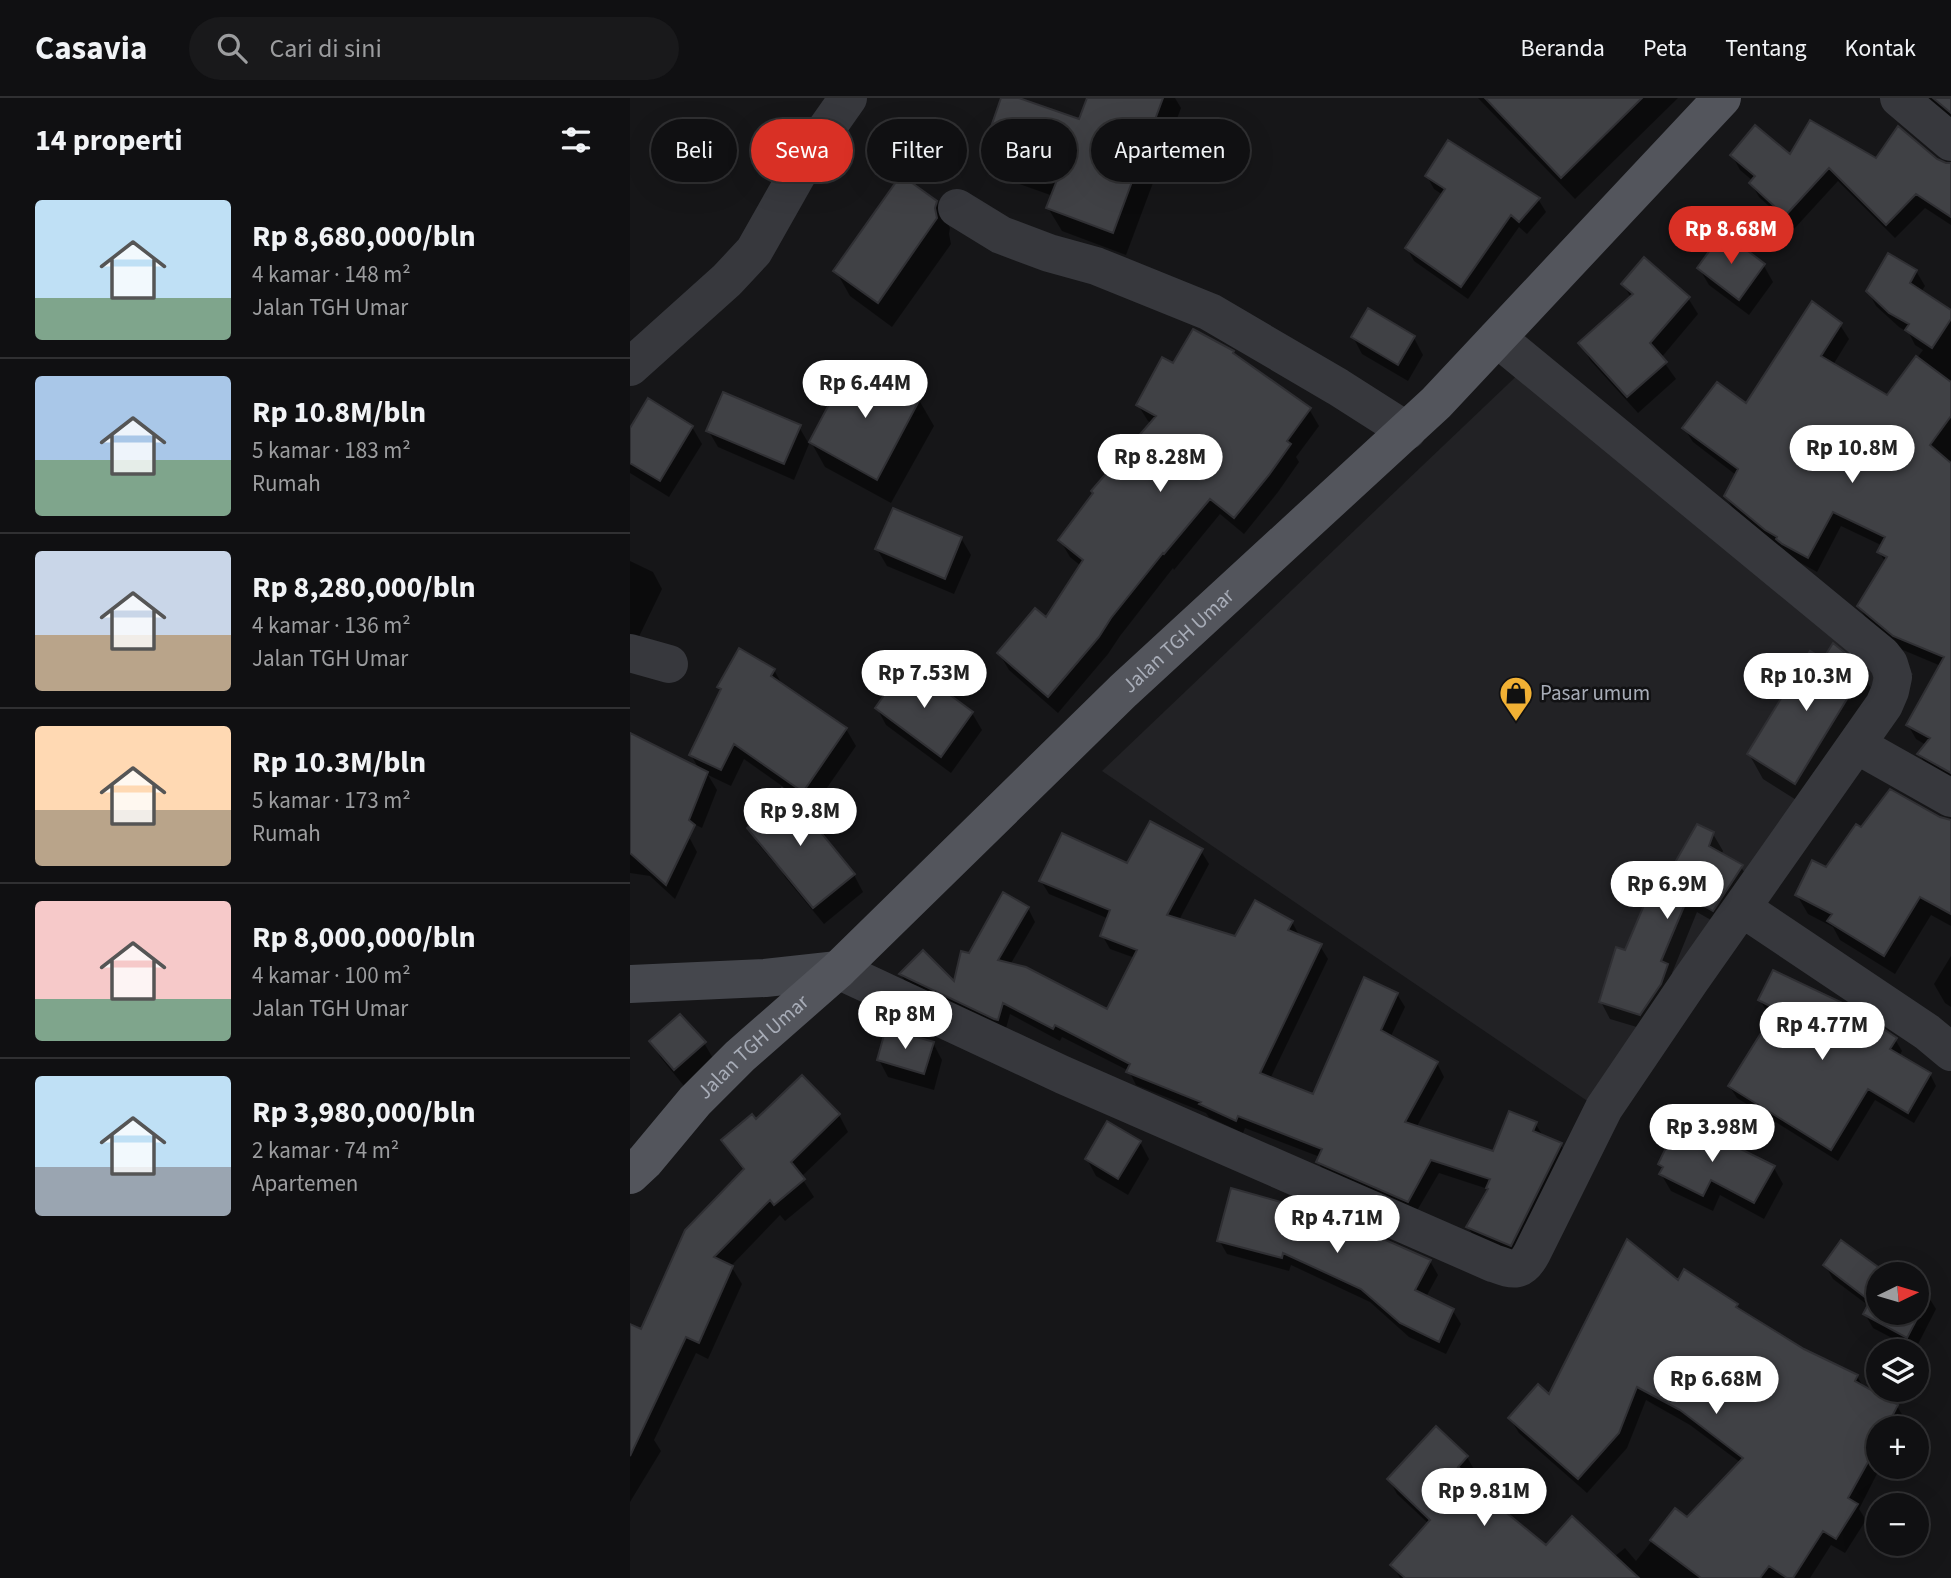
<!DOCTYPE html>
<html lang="id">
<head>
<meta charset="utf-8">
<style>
  body { margin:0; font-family:"Source Sans 3",sans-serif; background:#19191b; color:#f1f3f6; height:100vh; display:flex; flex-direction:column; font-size:26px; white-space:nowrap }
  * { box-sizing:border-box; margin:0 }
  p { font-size:23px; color:#9c9d9f }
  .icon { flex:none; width:38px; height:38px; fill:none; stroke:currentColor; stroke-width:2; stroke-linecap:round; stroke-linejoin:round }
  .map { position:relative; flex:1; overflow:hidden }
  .side { display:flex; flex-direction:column; background:#101012; width:630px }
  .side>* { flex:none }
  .guide { position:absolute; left:21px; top:21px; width:665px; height:63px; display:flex; gap:14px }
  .needle { width:46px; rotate:85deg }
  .tools { position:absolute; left:1236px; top:1164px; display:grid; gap:14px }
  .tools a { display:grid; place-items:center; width:63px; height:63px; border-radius:50%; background:#101012; box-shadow:0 7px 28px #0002,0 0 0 2px #303032; font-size:35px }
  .price { position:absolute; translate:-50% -60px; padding:0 16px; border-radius:24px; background:#fff; color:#222; font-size:23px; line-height:46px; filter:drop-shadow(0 2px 4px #0008) }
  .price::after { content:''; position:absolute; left:50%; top:42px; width:21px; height:16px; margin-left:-10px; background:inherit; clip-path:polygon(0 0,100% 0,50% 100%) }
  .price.current { background:#d93025; color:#fff }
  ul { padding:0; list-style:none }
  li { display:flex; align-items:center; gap:21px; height:175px; padding:0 35px }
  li+li { border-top:2px solid #303032 }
  li span { display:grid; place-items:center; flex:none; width:196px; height:140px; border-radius:7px; color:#555 }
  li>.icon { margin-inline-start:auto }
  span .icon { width:84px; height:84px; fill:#fffc; stroke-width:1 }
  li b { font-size:30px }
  h2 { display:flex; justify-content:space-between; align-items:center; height:84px; padding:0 35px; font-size:30px }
  .tag { padding:0 24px; border-radius:32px; background:#101012; box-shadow:0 7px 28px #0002,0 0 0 2px #303032; font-size:24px; line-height:63px }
  .tag.current { background:#d93025; color:#fff }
  header { display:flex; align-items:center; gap:42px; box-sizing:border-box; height:98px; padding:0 35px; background:#101012; border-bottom:2px solid #303032 }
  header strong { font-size:33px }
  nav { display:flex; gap:38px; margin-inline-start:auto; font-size:24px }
  .search { width:490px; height:63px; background:#19191b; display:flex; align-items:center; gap:18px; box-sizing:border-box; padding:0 24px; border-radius:38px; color:#9c9d9f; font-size:26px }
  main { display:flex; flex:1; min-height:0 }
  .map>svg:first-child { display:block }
  .built { fill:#222225 }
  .shadow { fill:#0007 }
  .building { fill:#404145; stroke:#303034; stroke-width:2 }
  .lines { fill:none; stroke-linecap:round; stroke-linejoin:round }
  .street { stroke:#37383d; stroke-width:38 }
  .secondary { stroke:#45474d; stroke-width:38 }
  .primary { stroke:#53555c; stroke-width:38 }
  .labels { text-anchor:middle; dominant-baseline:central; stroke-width:5; stroke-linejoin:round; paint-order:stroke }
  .street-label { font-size:21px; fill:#a8adb8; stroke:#111113 }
  .poi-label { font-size:21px; fill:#a8adb8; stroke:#111113; text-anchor:start }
</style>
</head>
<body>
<header>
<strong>Casavia</strong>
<div class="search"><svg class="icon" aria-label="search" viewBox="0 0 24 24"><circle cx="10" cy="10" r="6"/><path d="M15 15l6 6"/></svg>Cari di sini</div>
<nav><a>Beranda</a><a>Peta</a><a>Tentang</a><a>Kontak</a></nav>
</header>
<main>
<section class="side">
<h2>14 properti<svg class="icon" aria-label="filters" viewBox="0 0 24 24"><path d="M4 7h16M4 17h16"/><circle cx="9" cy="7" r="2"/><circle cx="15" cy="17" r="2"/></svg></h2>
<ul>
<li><span style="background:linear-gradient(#bfe0f5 70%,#7fa58c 0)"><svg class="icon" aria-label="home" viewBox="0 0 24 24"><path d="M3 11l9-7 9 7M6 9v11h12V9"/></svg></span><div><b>Rp 8,680,000/bln</b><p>4 kamar · 148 m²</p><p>Jalan TGH Umar</p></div></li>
<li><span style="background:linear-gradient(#a9c7e8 60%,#7fa58c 0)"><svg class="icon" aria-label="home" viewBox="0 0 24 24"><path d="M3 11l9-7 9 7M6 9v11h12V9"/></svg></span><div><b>Rp 10.8M/bln</b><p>5 kamar · 183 m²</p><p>Rumah</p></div></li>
<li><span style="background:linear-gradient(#c9d6e8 60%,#b9a48a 0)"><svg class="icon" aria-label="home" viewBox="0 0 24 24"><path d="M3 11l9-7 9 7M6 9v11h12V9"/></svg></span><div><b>Rp 8,280,000/bln</b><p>4 kamar · 136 m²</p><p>Jalan TGH Umar</p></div></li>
<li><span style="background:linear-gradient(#ffd9b3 60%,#b9a48a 0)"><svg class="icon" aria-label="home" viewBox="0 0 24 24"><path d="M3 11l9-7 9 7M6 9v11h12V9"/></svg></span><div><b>Rp 10.3M/bln</b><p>5 kamar · 173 m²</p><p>Rumah</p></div></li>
<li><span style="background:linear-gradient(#f6c9c9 70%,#7fa58c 0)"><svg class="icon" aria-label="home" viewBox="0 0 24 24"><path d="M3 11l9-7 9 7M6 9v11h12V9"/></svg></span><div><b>Rp 8,000,000/bln</b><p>4 kamar · 100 m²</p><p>Jalan TGH Umar</p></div></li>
<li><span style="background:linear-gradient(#bfe0f5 65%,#9aa5b1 0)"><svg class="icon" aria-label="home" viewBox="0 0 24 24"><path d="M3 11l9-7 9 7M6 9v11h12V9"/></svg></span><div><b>Rp 3,980,000/bln</b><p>2 kamar · 74 m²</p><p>Apartemen</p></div></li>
</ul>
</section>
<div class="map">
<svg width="1321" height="1480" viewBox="0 0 1321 1480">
  <rect width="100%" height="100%" fill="#161618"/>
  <path class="built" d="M 897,268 L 1283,576 L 978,1017 L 472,673 Z"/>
  <path class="shadow" d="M 373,0 L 384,0 L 450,24 L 459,0 L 545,0 L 551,10 L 496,157 L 432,133 L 418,110 L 423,98 L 367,78 L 354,55 Z
    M 848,0 L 1048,0 L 945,101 Z
    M 1296,0 L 1321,0 L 1321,21 Z
    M 1102,57 L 1306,62 L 1321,67 L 1321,127 L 1295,110 L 1265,140 L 1208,83 L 1164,131 L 1129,99 L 1121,85 L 1123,83 L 1110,72 Z
    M 797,78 L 908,101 L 916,114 L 897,136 L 889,129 L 838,201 L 784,163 L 777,150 L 813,97 L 804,91 Z
    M 306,104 L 320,130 L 319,136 L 321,146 L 262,229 L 220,198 L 206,173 Z
    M 1134,168 L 1143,184 L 1119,217 L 1079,187 L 1069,170 Z
    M 1286,173 L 1295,188 L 1291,194 L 1321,214 L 1321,684 L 1298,670 L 1289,656 L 1296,647 L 1286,641 L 1278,627 L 1311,568 L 1273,552 L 1237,522 L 1229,508 L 1256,465 L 1249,454 L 1253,448 L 1211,428 L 1187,474 L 1162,460 L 1153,451 L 1145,447 L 1104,413 L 1096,398 L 1106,377 L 1063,344 L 1054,330 L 1116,308 L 1210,227 L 1219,241 L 1203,267 L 1258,299 L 1293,252 L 1285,247 L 1279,235 L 1269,229 L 1246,208 L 1238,193 Z
    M 994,187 L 1058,200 L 1068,216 L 1031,260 L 1046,281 L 1008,315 L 960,262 L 951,245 L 1001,200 Z
    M 723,239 L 784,240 L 793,257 L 778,283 L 732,256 Z
    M 605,259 L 679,311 L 689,328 L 666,359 L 669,364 L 648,394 L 614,436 L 590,416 L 544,472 L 543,470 L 490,538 L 478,556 L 428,615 L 379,572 L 369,555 L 416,522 L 451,468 L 440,459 L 430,442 L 521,325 L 518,323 L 508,307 L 543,268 Z
    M 289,302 L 304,328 L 261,405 L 195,369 L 181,344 Z
    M 62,329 L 72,346 L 39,399 L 0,375 L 0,333 Z
    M 169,329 L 179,346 L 164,382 L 88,349 L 78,332 Z
    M 331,440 L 341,457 L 324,496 L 257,468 L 247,451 Z
    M 0,463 L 23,474 L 32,491 L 3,551 L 0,553 Z
    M 1194,563 L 1229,568 L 1243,594 L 1179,710 L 1133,681 L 1119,656 Z
    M 278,568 L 342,615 L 352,632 L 321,675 L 256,627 L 247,610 Z
    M 144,572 L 153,588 L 216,631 L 226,648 L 183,710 L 114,661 L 101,688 L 78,677 L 87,692 L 72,730 L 0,694 L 0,637 L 69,671 L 61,657 L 92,593 L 89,589 Z
    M 187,722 L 196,739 L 194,741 L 224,777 L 233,794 L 194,826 L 155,779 L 149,768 L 145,766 L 129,747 L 119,730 Z
    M 1321,729 L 1321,828 L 1301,817 L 1265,876 L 1210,842 L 1203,829 L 1178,816 L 1167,797 L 1196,771 L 1231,732 Z
    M 0,730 L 59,739 L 67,754 L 45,801 L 20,778 L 0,775 Z
    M 1083,736 L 1093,753 L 1091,757 L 1111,769 L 1121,785 L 1093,829 L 1067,814 L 1042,875 L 1047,884 L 1020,933 L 980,921 L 971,904 L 996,854 Z
    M 571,753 L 579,766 L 549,822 L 606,841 L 662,824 L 669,837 L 690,848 L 698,861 L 640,981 L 684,998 L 767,896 L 775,909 L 760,940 L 807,965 L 814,979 L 786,1030 L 864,1055 L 905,1025 L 913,1038 L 931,1047 L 938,1060 L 888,1160 L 846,1142 L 838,1129 L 859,1093 L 858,1091 L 809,1075 L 785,1116 L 696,1077 L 688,1064 L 690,1059 L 615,1030 L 613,1035 L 579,1019 L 576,1015 L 506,987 L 499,973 L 432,939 L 430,943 L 380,916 L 375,934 L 279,889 L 271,877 L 324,886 L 340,857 L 398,810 L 405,824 L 380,867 L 478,914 L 505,860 L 480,851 L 472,837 L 479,821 L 419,796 L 411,783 Z
    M 1321,858 L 1321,909 L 1315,905 L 1304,886 Z
    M 1130,902 L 1265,941 L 1272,953 L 1269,958 L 1300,976 L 1306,988 L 1284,1025 L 1245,1002 L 1208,1063 L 1107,1000 L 1100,989 L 1145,918 L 1137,914 Z
    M 21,944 L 74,945 L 84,962 L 54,988 L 31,960 Z
    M 303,945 L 312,962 L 304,992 L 258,979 L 249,962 Z
    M 209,1017 L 218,1034 L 171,1079 L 184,1099 L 155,1123 L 150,1117 L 101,1168 L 112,1186 L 78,1261 L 66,1255 L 24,1342 L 31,1353 L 0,1404 L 0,1227 L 12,1233 L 114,1073 L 103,1059 L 93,1042 L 126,1024 Z
    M 510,1044 L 519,1061 L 498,1097 L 466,1078 L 457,1061 Z
    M 1030,1066 L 1144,1070 L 1153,1086 L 1134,1121 L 1090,1097 L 1083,1113 L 1041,1093 L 1031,1076 L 1033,1072 Z
    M 589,1142 L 800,1163 L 808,1177 L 796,1199 L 823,1213 L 831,1226 L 816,1256 L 779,1239 L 740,1204 L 661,1167 L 659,1173 L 597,1156 Z
    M 1195,1167 L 1258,1176 L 1248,1176 L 1248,1214 L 1286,1214 L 1298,1198 L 1306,1211 L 1285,1252 L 1243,1230 L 1235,1216 L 1239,1208 L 1203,1181 Z
    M 1049,1185 L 1106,1207 L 1110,1214 L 1173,1252 L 1227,1278 L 1234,1290 L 1267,1308 L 1276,1323 L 1272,1330 L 1248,1330 L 1248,1368 L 1251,1368 L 1229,1411 L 1236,1422 L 1215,1455 L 1201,1447 L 1180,1480 L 770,1480 L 763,1467 L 798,1425 L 767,1396 L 759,1381 L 837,1359 L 845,1373 L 840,1379 L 871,1401 L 880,1416 L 878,1418 L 916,1449 L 984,1459 L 995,1450 L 1006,1463 L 1046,1412 L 1057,1421 L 1111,1365 L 1060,1327 L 1016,1302 L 997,1350 L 957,1395 L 889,1335 L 880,1320 L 919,1298 Z"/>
  <path class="building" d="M 371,0 L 389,0 L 449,21 L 457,0 L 533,0 L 483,135 L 416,110 L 427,82 L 352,55 Z
    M 855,0 L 1012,0 L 931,80 Z
    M 1303,0 L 1321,0 L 1321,15 Z
    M 1180,22 L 1246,60 L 1268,28 L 1307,61 L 1316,65 L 1321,65 L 1321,119 L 1286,96 L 1256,127 L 1199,70 L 1155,118 L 1119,85 L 1125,78 L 1100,57 L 1125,27 L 1160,56 Z
    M 818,42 L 910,100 L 889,124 L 881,117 L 831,189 L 775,150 L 815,91 L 795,78 Z
    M 271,77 L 307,103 L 305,110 L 307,120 L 248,205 L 203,173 Z
    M 1093,134 L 1135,166 L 1109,202 L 1067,170 Z
    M 1258,155 L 1287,172 L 1280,185 L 1321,212 L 1321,221 L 1302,250 L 1275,232 L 1279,226 L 1259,215 L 1236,193 Z
    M 1014,159 L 1060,199 L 1020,245 L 1037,264 L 997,299 L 948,245 L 1003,196 L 991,186 Z
    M 1182,203 L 1212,225 L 1191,258 L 1257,297 L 1286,258 L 1321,284 L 1321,318 L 1300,347 L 1321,365 L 1321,675 L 1287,656 L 1300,640 L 1276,627 L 1314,559 L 1263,538 L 1227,508 L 1257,459 L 1247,454 L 1255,439 L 1203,414 L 1178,460 L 1152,446 L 1146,441 L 1147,439 L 1135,432 L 1094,398 L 1108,371 L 1052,330 L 1087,284 L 1116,305 Z
    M 738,210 L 785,238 L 768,267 L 721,239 Z
    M 563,231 L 604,253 L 603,255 L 681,310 L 657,343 L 661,346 L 639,377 L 604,420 L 580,401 L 534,456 L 533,455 L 481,520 L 469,539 L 418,599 L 367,555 L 405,510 L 416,519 L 453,462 L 428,442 L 463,395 L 461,393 L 526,318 L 506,307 L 532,259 L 543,265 Z
    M 222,263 L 290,301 L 247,382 L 179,344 Z
    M 93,294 L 171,327 L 154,366 L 76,333 Z
    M 18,300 L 63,328 L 30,383 L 0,365 L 0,330 Z
    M 263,410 L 332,439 L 315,481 L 245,451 Z
    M 1203,545 L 1230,567 L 1222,579 L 1228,583 L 1165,686 L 1117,656 L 1180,553 L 1193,561 Z
    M 109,550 L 145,571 L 141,578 L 217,630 L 173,694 L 104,646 L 91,672 L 59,657 L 91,591 L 87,589 Z
    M 277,565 L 343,614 L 311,659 L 245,610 Z
    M 0,635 L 78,674 L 59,722 L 65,727 L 36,787 L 0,755 Z
    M 152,690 L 188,721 L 184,726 L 225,776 L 183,810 L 117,730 Z
    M 1260,691 L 1310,719 L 1321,722 L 1321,816 L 1290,799 L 1254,858 L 1197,823 L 1202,816 L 1165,797 L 1182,762 L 1196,769 L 1226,726 L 1231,729 Z
    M 520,723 L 573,751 L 537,817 L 605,838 L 625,802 L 663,823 L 658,832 L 692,846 L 630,975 L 683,996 L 734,879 L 768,895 L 751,932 L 808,964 L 775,1024 L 863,1053 L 879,1013 L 907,1024 L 903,1033 L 932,1045 L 881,1148 L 836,1129 L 858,1091 L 856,1090 L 860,1081 L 801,1062 L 778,1104 L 686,1064 L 692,1051 L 608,1018 L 606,1023 L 569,1006 L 571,1004 L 496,974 L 500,966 L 425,927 L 423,931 L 373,905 L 368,922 L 364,921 L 269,876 L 293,852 L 324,883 L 331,853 L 339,855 L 373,794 L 399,809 L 368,862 L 396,869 L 477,911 L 507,852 L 470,838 L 480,812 L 409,783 L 432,735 L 497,765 Z
    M 1067,726 L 1084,734 L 1079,748 L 1113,767 L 1083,813 L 1058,799 L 1031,863 L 1038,866 L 1031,886 L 1010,917 L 969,904 L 986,849 L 995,852 L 1020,793 L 1027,796 Z
    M 1143,872 L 1217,907 L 1267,940 L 1260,951 L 1301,975 L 1278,1015 L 1238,991 L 1201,1052 L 1098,988 L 1146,911 L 1128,902 Z
    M 50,916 L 76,944 L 44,972 L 19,943 Z
    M 256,930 L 304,944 L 294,976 L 247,962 Z
    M 172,977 L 210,1016 L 161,1064 L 175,1081 L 144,1107 L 140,1102 L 84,1159 L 103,1168 L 69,1245 L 56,1239 L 0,1358 L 0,1226 L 11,1231 L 55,1132 L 114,1071 L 91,1042 L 122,1016 L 126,1021 Z
    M 1050,1021 L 1145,1068 L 1124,1105 L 1081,1082 L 1073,1098 L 1029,1076 L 1033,1069 L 1028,1066 Z
    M 477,1023 L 511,1043 L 488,1081 L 455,1061 Z
    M 601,1090 L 665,1108 L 667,1103 L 801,1162 L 785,1192 L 824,1211 L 809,1244 L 770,1225 L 731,1191 L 653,1155 L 652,1160 L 587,1143 Z
    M 997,1141 L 1048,1182 L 1054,1171 L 1108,1206 L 1106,1209 L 1174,1251 L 1228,1277 L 1225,1283 L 1268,1307 L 1256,1330 L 1248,1330 L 1248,1346 L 1218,1400 L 1228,1406 L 1206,1441 L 1193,1433 L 1163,1480 L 1157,1480 L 1139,1468 L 1130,1480 L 1071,1480 L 1020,1442 L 1045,1410 L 1057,1419 L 1113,1360 L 1050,1312 L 1007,1289 L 989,1335 L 948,1381 L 878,1320 L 908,1286 L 919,1296 Z
    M 1211,1142 L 1255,1174 L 1255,1173 L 1261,1176 L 1248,1176 L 1248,1214 L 1286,1214 L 1286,1189 L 1300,1196 L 1277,1240 L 1233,1216 L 1240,1203 L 1193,1167 Z
    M 806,1328 L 838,1358 L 828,1369 L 872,1400 L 867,1407 L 916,1447 L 942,1418 L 1009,1480 L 775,1480 L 760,1467 L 800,1422 L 757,1381 Z"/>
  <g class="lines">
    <path class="street" d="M 1269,0 L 1321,44
      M 327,110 L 371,137 L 419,155 L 466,168 L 580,214 L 708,289 L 777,333
      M 0,269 L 97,182 L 124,153 L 180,54 L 218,0
      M 0,555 L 39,566
      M 1227,647 L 1321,700
      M 1112,810 L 1297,934 L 1321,954
      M 208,872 L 433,977 L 863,1165 C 883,1172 891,1176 902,1155 L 974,1010 L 1060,883 L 1254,607 L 1260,593 L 1263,579 L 1259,566 L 1252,557 L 867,240"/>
    <path class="secondary" d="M 0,886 L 135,880 L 208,872"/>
    <path class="primary" id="s1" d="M 0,1077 L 15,1063 L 65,1003 L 110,958 L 208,872 L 493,593 L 806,305 L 1092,0"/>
  </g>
  <defs>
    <symbol id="shop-pin" viewBox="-11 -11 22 30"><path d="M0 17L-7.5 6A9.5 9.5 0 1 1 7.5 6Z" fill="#f2b134" stroke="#111113"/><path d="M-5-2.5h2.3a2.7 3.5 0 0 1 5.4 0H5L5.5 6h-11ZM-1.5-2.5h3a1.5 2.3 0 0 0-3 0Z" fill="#111"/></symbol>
  </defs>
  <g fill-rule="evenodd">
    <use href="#shop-pin" x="867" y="576" width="38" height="52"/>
  </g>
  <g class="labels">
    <g class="street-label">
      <text stroke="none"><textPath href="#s1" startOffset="766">Jalan TGH Umar</textPath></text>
      <text stroke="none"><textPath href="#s1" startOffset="178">Jalan TGH Umar</textPath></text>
    </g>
    <g class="poi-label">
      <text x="910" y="595">Pasar umum</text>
    </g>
  </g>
</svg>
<div class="tools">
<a><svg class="needle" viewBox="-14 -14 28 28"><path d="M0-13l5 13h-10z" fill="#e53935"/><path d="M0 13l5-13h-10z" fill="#9c9d9f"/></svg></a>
<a><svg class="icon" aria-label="layers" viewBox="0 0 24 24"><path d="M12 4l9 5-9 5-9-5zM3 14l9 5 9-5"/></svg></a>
<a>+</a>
<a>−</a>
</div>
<b class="price current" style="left:1101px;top:168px">Rp 8.68M</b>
<b class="price" style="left:235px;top:322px">Rp 6.44M</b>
<b class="price" style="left:1222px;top:387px">Rp 10.8M</b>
<b class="price" style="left:530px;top:396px">Rp 8.28M</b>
<b class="price" style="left:294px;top:612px">Rp 7.53M</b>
<b class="price" style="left:1176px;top:615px">Rp 10.3M</b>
<b class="price" style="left:170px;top:750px">Rp 9.8M</b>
<b class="price" style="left:1037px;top:823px">Rp 6.9M</b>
<b class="price" style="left:275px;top:953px">Rp 8M</b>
<b class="price" style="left:1192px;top:964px">Rp 4.77M</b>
<b class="price" style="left:1082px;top:1066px">Rp 3.98M</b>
<b class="price" style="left:707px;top:1157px">Rp 4.71M</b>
<b class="price" style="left:1086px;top:1318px">Rp 6.68M</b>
<b class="price" style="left:854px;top:1430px">Rp 9.81M</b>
<div class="guide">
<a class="tag">Beli</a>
<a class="tag current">Sewa</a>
<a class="tag">Filter</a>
<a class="tag">Baru</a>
<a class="tag">Apartemen</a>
</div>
</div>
</main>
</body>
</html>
